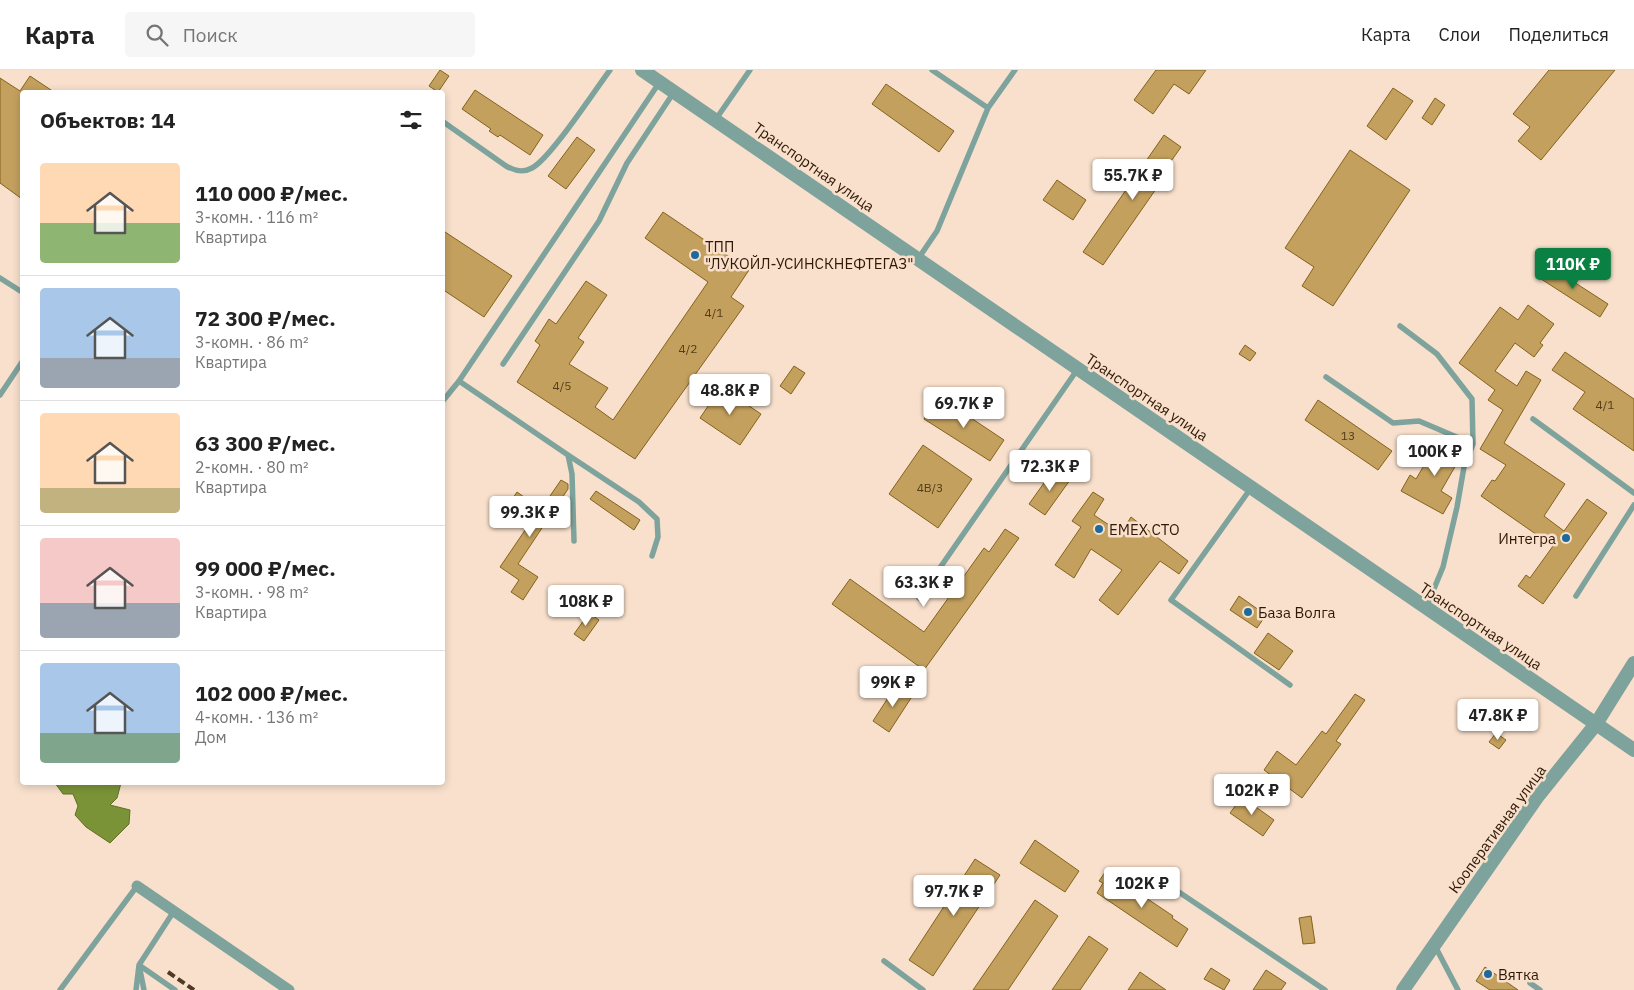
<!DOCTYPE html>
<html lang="ru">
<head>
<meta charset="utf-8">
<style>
  body { margin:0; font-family:"IBM Plex Sans",sans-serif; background:#f6f6f6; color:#222; height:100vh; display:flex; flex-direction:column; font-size:19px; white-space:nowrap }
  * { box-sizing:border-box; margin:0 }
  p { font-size:16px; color:#767676 }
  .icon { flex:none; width:28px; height:28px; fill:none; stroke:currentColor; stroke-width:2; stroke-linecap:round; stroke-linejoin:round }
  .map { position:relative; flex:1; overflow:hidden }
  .drawer { position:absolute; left:20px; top:20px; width:425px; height:695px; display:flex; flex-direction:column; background:#fff; border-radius:5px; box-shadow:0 2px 8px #0003 }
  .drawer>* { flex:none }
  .price { position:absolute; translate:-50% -42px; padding:0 11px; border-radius:5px; background:#fff; color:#222; font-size:16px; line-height:32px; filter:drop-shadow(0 1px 2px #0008) }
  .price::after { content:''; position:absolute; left:50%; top:30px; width:15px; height:11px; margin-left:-8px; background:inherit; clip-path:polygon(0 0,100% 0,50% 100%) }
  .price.active { background:#0b8043; color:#fff }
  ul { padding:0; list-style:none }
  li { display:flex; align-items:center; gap:15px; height:125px; padding:0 20px }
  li+li { border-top:1px solid #e0e0e0 }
  li span { display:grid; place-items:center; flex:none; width:140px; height:100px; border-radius:5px; color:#555 }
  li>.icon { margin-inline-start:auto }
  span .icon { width:60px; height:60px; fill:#fffc; stroke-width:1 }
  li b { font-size:21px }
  h2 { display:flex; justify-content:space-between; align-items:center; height:60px; padding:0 20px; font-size:21px }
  header { display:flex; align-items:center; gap:30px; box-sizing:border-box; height:70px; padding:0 25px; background:#fff; border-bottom:1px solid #e0e0e0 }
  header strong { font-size:24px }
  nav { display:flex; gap:28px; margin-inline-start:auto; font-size:18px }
  .search { width:350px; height:45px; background:#f6f6f6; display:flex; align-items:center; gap:12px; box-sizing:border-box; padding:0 18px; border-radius:5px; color:#767676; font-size:19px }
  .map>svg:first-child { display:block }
  .water { fill:#7a9337; stroke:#646e28 }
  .building { fill:#c3a05e; stroke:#83631c }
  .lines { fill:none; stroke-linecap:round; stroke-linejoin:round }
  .service { stroke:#7da39c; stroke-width:5.5 }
  .minor { stroke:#7da39c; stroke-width:11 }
  .tertiary { stroke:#7da39c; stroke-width:14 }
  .rail { stroke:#503925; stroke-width:4; stroke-dasharray:8 4; stroke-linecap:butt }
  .poi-dot { fill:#1d6a9d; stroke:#f8e0cc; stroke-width:2 }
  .labels { text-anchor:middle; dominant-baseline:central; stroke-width:5; stroke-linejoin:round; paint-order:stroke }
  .number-label { font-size:12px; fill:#543b1b }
  .street-label { font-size:15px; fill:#2f1905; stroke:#f8e0cc }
  .poi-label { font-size:15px; fill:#2f1905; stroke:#f8e0cc; text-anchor:start }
</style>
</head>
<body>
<header>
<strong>Карта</strong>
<div class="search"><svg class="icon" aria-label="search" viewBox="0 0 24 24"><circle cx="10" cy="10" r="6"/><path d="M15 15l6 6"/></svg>Поиск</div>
<nav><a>Карта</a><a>Слои</a><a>Поделиться</a></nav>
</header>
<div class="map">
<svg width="1634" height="920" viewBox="0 0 1634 920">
  <rect width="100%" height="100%" fill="#f8e0cc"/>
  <path class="water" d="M 105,713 L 107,715 L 111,713 L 121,713 L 117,728 L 110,735 L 130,740 L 129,754 L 110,773 L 86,757 L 75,745 L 78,736 L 73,724 L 63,724 L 55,713 Z"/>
  <path class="building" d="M 440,0 L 449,6 L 438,22 L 429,16 Z
    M 1156,0 L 1206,0 L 1189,24 L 1174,14 L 1153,44 L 1134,30 Z
    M 1549,0 L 1615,0 L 1541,90 L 1518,71 L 1530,57 L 1513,44 Z
    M 30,6 L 54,22 L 22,22 L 22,129 L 0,113 L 0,8 L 20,21 Z
    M 886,14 L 954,61 L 939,82 L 872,34 Z
    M 1393,18 L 1413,31 L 1386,70 L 1367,56 Z
    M 475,20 L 543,65 L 530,85 L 500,65 L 498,67 L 489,61 L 491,59 L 462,39 Z
    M 1435,28 L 1445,35 L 1432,55 L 1422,48 Z
    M 1164,65 L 1181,77 L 1167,97 L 1170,99 L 1103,195 L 1083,182 Z
    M 577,67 L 595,80 L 566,119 L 548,106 Z
    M 1350,80 L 1410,120 L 1333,236 L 1302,216 L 1314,197 L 1285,178 Z
    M 1057,110 L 1086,130 L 1073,150 L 1043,130 Z
    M 663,142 L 749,200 L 731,227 L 744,236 L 635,389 L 517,312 L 540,275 L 535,271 L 549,249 L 556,254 L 586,211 L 607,225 L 578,268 L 584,272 L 569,294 L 608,318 L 595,337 L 613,350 L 708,212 L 645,168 Z
    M 442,160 L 512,206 L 484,247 L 442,219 Z
    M 1546,194 L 1608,234 L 1600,247 L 1538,207 Z
    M 1528,235 L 1554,254 L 1540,273 L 1543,275 L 1534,287 L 1515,273 L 1495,301 L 1517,316 L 1526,301 L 1541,310 L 1504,373 L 1565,414 L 1544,446 L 1564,461 L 1587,429 L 1607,443 L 1543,534 L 1518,516 L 1526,505 L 1530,508 L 1553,476 L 1481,426 L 1492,410 L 1495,411 L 1506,395 L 1480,379 L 1503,340 L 1488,330 L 1495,320 L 1459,293 L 1500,237 L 1518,250 Z
    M 1245,275 L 1256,283 L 1250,291 L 1239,284 Z
    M 1565,282 L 1634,329 L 1634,381 L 1573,339 L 1585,322 L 1552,300 Z
    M 794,296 L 805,303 L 791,324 L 780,316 Z
    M 721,317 L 761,344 L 740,375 L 700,348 Z
    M 938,326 L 1004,370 L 990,391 L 924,349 Z
    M 1318,330 L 1392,381 L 1378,400 L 1305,350 Z
    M 1440,368 L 1464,381 L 1441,421 L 1452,428 L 1443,444 L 1401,421 L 1410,405 L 1416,409 Z
    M 923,375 L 972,409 L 938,458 L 889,424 Z
    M 1054,399 L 1070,410 L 1045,445 L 1029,434 Z
    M 561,410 L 568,414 L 568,419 L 518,494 L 538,507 L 523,530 L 511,522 L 519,510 L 500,497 L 534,447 L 511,431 L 517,422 L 541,439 Z
    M 596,421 L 640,450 L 634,460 L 590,429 Z
    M 1093,422 L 1104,429 L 1094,445 L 1121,463 L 1131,447 L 1188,491 L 1179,504 L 1160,491 L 1118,545 L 1099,530 L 1122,500 L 1091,479 L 1074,508 L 1055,495 L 1081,457 L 1072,451 Z
    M 1005,459 L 1019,468 L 924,600 L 832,534 L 850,509 L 924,562 L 984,478 L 989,482 Z
    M 1239,526 L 1266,545 L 1257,558 L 1230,540 Z
    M 589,543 L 599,550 L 584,571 L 574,564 Z
    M 1268,563 L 1293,581 L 1279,600 L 1254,583 Z
    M 897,614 L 913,625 L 889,662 L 873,651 Z
    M 1355,624 L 1365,630 L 1336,671 L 1341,674 L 1302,728 L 1264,700 L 1277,681 L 1296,695 L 1322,661 L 1326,664 Z
    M 1496,663 L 1506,670 L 1499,679 L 1489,672 Z
    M 1242,727 L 1274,750 L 1263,766 L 1230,743 Z
    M 1035,770 L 1079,801 L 1065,822 L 1020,793 Z
    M 975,789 L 1000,805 L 933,906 L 909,890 Z
    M 1106,801 L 1173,846 L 1172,848 L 1188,859 L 1177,877 L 1097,823 L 1103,813 L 1099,811 Z
    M 1035,830 L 1058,846 L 1008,920 L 973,920 Z
    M 1311,846 L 1315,873 L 1303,874 L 1299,848 Z
    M 1089,866 L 1108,879 L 1080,920 L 1052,920 Z
    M 1485,897 L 1518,920 L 1490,920 L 1476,911 Z
    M 1211,898 L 1230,910 L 1224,920 L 1204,909 Z
    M 1266,900 L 1286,913 L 1281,920 L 1253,920 Z
    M 1140,902 L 1166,920 L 1128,920 Z"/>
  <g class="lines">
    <path class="service" d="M 932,0 L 988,38
      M 716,49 L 750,0
      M 442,51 L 506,96 C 515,101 523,103 532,98 C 550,89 595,20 610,0
      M 918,189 L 937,161 L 988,38 L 1015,0
      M 0,208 L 22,222
      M 1400,256 L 1437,284 L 1472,329 L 1473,374 L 1464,397 L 1457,437 L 1443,497 L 1426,538
      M 503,294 L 599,151 L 627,93 L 674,22
      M 1326,307 L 1393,353 L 1419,351 L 1473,374
      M 459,311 L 568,385 L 572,404 L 574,471
      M 0,325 L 22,292
      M 442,332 L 459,311 L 659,13
      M 1533,349 L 1634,423
      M 568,385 L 639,432 L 657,449 L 658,467 L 652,486
      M 1251,418 L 1171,530 L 1290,615
      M 1576,526 L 1634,435
      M 919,528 L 1077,300
      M 1146,800 L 1325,920
      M 1435,876 L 1458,920
      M 884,891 L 923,920
      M 1530,913 L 1540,920
      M 60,920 L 137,816
      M 136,920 L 139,895 L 175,920
      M 144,920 L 139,895 L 174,841"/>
    <path class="minor" d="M 137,816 L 289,920"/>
    <path class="tertiary" d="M 642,0 L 1634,680
      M 1403,920 L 1538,726 L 1596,654 L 1634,593"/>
    <path class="rail" d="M 168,902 L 194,920"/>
  </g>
  <g class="poi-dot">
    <circle cx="695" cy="185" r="5"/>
    <circle cx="1099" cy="459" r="5"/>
    <circle cx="1566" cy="468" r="5"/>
    <circle cx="1248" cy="542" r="5"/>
    <circle cx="1488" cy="904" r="5"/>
  </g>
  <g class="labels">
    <g class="number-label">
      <text x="714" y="242">4/1</text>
      <text x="688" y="278">4/2</text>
      <text x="562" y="315">4/5</text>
      <text x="1605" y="334">4/1</text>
      <text x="1348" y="365">13</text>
      <text x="930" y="417">4В/3</text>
    </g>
    <g class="street-label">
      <text transform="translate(814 97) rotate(35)">Транспортная улица</text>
      <text transform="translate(1147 327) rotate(34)">Транспортная улица</text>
      <text transform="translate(1481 556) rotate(34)">Транспортная улица</text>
      <text transform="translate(1497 759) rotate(-54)">Кооперативная улица</text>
    </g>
    <g class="poi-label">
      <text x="705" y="176">ТПП<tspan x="705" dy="17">"ЛУКОЙЛ-УСИНСКНЕФТЕГАЗ"</tspan></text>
      <text x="1109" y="459">EMEX СТО</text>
      <text x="1556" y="468" text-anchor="end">Интегра</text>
      <text x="1258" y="542">База Волга</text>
      <text x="1498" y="904">Вятка</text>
    </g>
  </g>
</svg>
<b class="price" style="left:1133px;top:131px">55.7K ₽</b>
<b class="price active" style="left:1573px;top:220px">110K ₽</b>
<b class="price" style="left:730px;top:346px">48.8K ₽</b>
<b class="price" style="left:964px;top:359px">69.7K ₽</b>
<b class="price" style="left:1435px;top:407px">100K ₽</b>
<b class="price" style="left:1050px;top:422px">72.3K ₽</b>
<b class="price" style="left:530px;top:468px">99.3K ₽</b>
<b class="price" style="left:924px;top:538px">63.3K ₽</b>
<b class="price" style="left:586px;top:557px">108K ₽</b>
<b class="price" style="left:893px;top:638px">99K ₽</b>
<b class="price" style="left:1498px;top:671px">47.8K ₽</b>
<b class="price" style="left:1252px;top:746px">102K ₽</b>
<b class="price" style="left:1142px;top:839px">102K ₽</b>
<b class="price" style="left:954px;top:847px">97.7K ₽</b>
<section class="drawer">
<h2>Объектов: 14<svg class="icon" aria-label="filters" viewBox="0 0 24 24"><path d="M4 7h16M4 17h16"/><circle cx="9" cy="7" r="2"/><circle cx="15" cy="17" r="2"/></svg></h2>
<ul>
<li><span style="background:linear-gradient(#ffd9b3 60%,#8fb573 0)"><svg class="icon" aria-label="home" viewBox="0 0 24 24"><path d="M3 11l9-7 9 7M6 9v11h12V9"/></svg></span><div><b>110 000 ₽/мес.</b><p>3-комн. · 116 m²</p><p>Квартира</p></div></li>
<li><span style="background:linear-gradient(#a9c7e8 70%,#9aa5b1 0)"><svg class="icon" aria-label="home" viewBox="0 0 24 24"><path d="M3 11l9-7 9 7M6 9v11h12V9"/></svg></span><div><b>72 300 ₽/мес.</b><p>3-комн. · 86 m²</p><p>Квартира</p></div></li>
<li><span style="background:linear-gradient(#ffd9b3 75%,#c2b280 0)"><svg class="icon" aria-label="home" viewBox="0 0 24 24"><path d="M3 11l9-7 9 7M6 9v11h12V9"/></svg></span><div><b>63 300 ₽/мес.</b><p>2-комн. · 80 m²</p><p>Квартира</p></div></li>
<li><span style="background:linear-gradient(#f6c9c9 65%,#9aa5b1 0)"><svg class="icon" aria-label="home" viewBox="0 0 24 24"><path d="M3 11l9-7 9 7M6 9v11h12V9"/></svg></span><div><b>99 000 ₽/мес.</b><p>3-комн. · 98 m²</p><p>Квартира</p></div></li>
<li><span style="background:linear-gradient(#a9c7e8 70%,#7fa58c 0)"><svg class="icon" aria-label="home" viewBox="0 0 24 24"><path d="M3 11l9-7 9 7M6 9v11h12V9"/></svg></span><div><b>102 000 ₽/мес.</b><p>4-комн. · 136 m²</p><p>Дом</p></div></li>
</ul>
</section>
</div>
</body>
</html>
